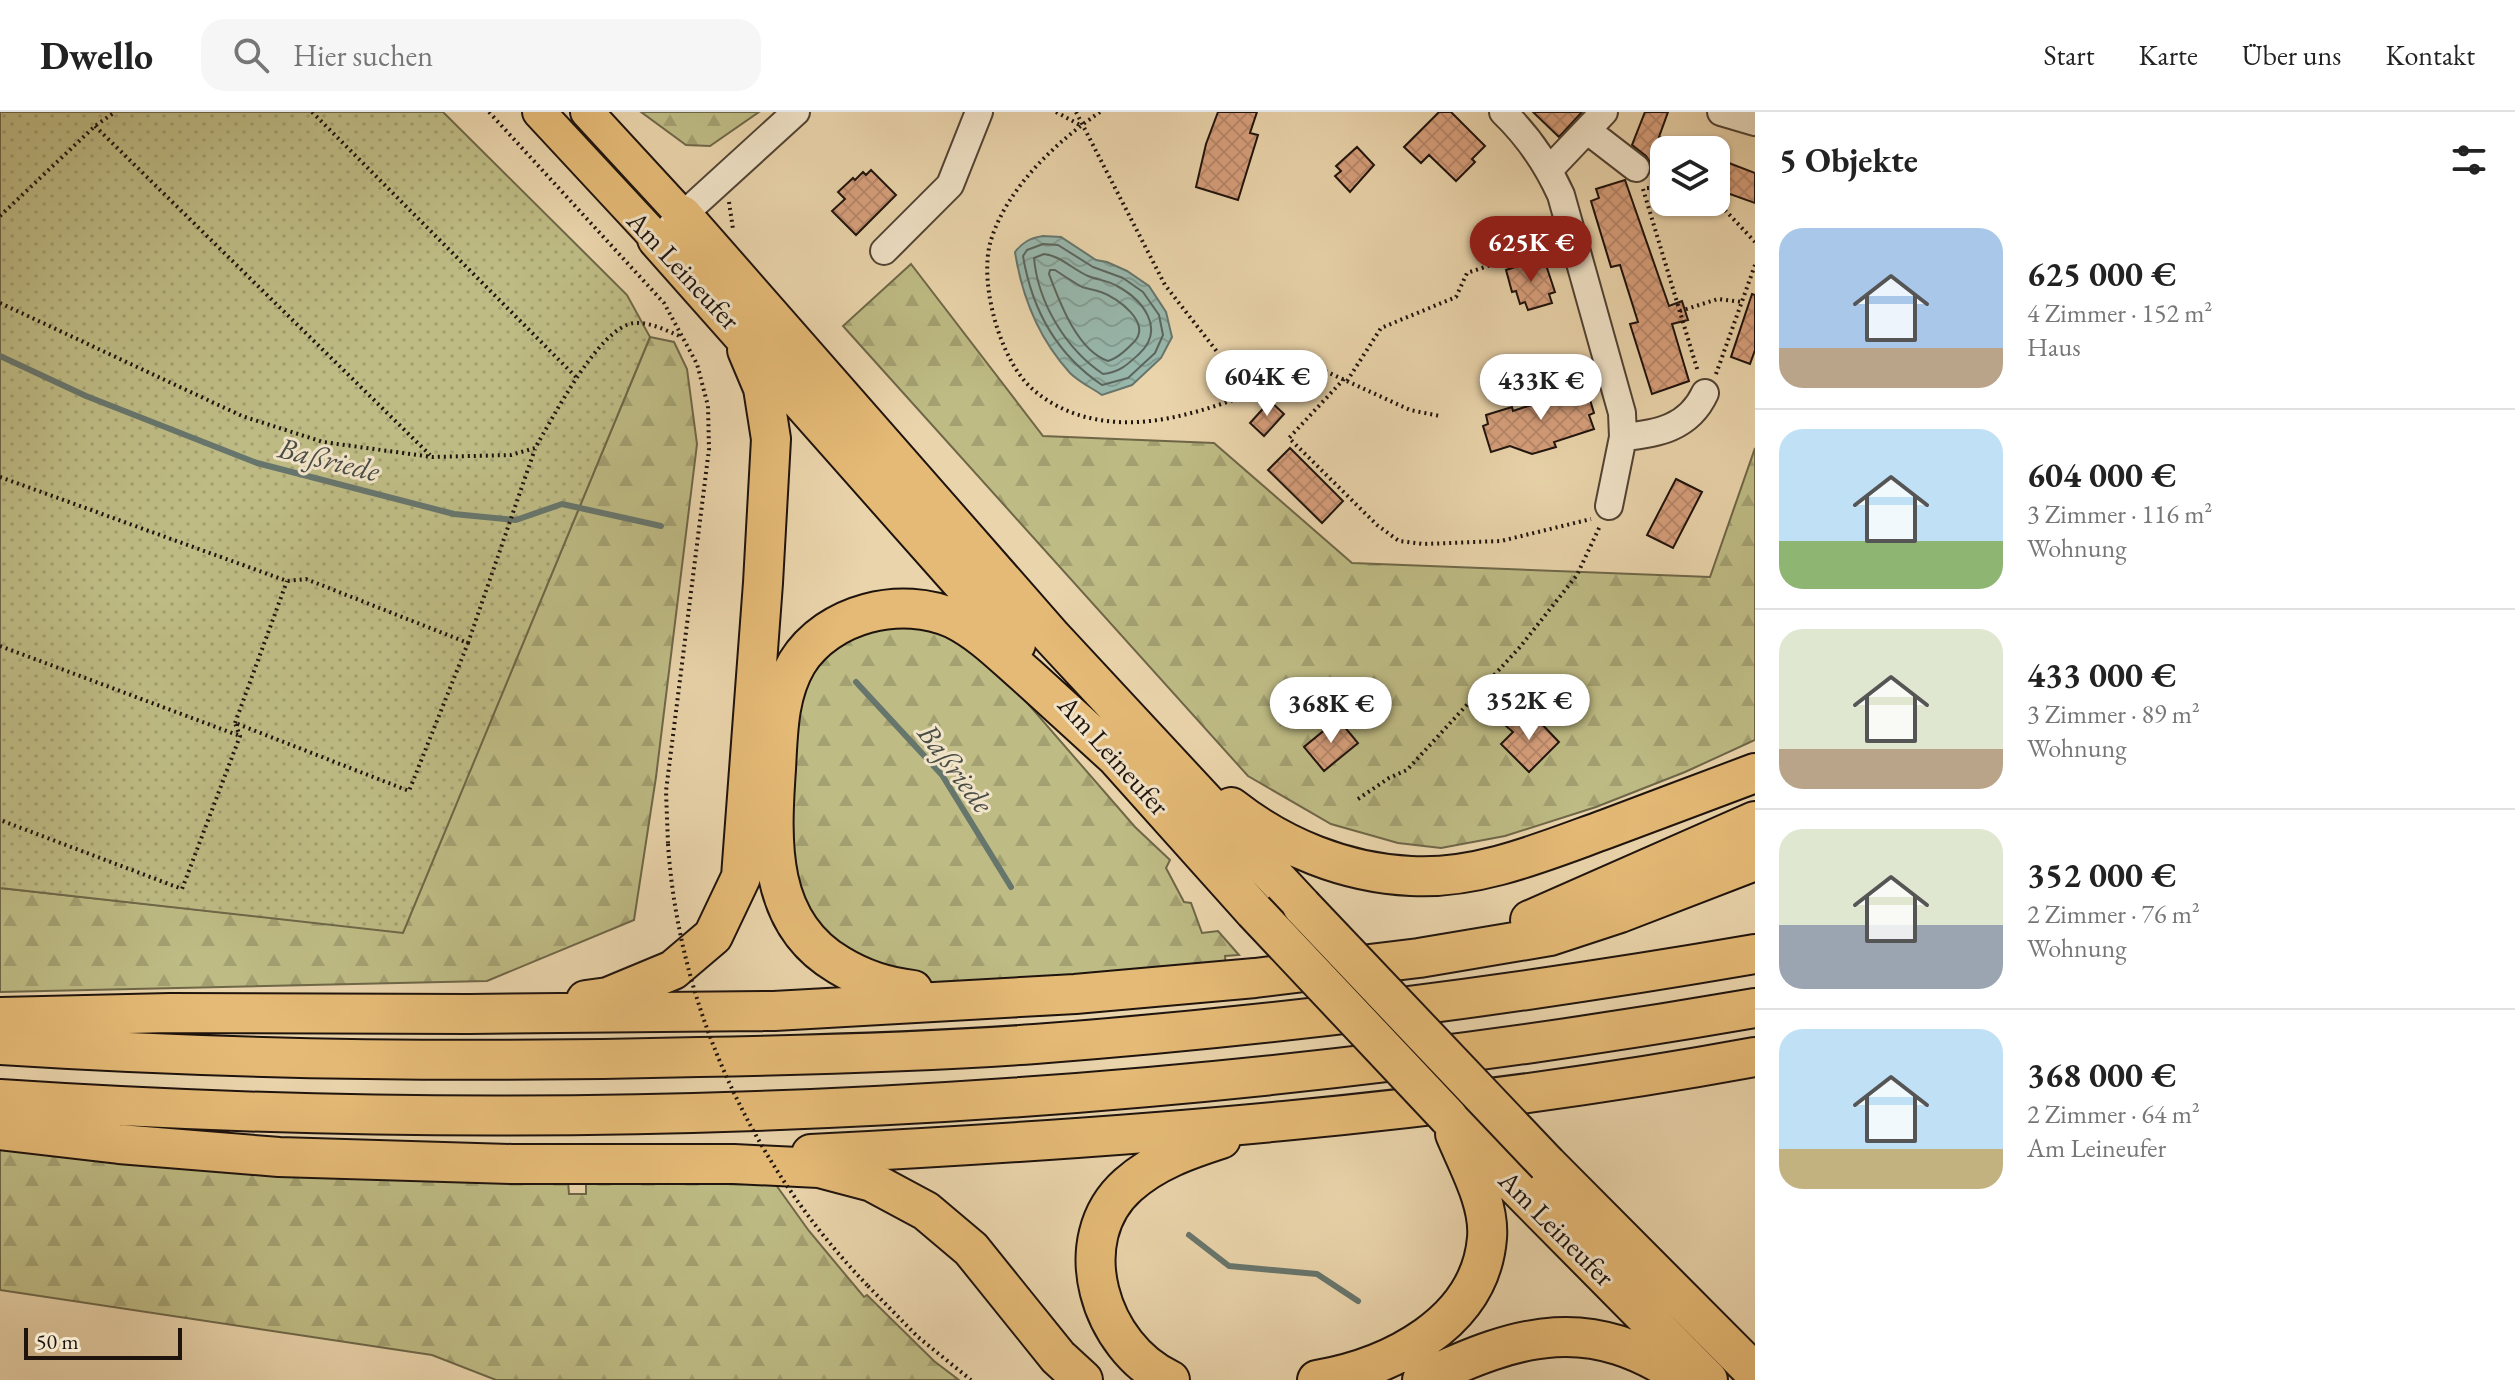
<!DOCTYPE html>
<html lang="de">
<head>
<meta charset="utf-8">
<style>
  body { margin:0; font-family:"EB Garamond",serif; background:#f6f6f6; color:#222; height:100vh; display:flex; flex-direction:column; font-size:30px; white-space:nowrap }
  * { box-sizing:border-box; margin:0 }
  p { font-size:26px; color:#767676 }
  .icon { flex:none; width:44px; height:44px; fill:none; stroke:currentColor; stroke-width:2; stroke-linecap:round; stroke-linejoin:round }
  .map { position:relative; flex:1; overflow:hidden }
  .side { display:flex; flex-direction:column; background:#fff; width:760px }
  .side>* { flex:none }
  .fabs { position:absolute; left:1650px; top:24px; display:grid; gap:16px }
  .fabs a { display:grid; place-items:center; width:80px; height:80px; border-radius:16px; background:#fff; box-shadow:0 2px 6px #0004; font-size:40px }
  .scale { position:absolute; left:24px; bottom:20px; width:158px; box-sizing:border-box; padding-left:8px; border:4px solid #1e130d; border-top:0; font-size:22px; line-height:28px; white-space:nowrap; color:#1e130d; -webkit-text-stroke:6px #f1e3c8; paint-order:stroke }
  .price { position:absolute; translate:-50% -68px; padding:0 18px; border-radius:28px; background:#fff; color:#222; font-size:26px; line-height:52px; filter:drop-shadow(0 2px 4px #0008) }
  .price::after { content:''; position:absolute; left:50%; top:48px; width:24px; height:18px; margin-left:-12px; background:inherit; clip-path:polygon(0 0,100% 0,50% 100%) }
  .price.on { background:#8f2418; color:#fff }
  ul { padding:0; list-style:none }
  li { display:flex; align-items:center; gap:24px; height:200px; padding:0 24px }
  li+li { border-top:2px solid #e0e0e0 }
  li span { display:grid; place-items:center; flex:none; width:224px; height:160px; border-radius:24px; color:#555 }
  li>.icon { margin-inline-start:auto }
  span .icon { width:96px; height:96px; fill:#fffc; stroke-width:1 }
  li b { font-size:34px }
  h2 { display:flex; justify-content:space-between; align-items:center; height:96px; padding:0 24px; font-size:34px }
  header { display:flex; align-items:center; gap:48px; box-sizing:border-box; height:112px; padding:0 40px; background:#fff; border-bottom:2px solid #e0e0e0 }
  header strong { font-size:38px }
  nav { display:flex; gap:44px; margin-inline-start:auto; font-size:28px }
  .search { width:560px; height:72px; background:#f6f6f6; display:flex; align-items:center; gap:20px; box-sizing:border-box; padding:0 28px; border-radius:24px; color:#767676; font-size:30px }
  main { display:flex; flex:1; min-height:0 }
  .map>svg:first-child { display:block }
  .forest { fill:url(#forest-firs); stroke:#6e6748; stroke-width:2 }
  .garden { fill:url(#garden-dots); stroke:#6e6748; stroke-width:2 }
  .water { fill:url(#water-waves); stroke:#67766d; stroke-width:2 }
  .lines { fill:none; stroke-linecap:round; stroke-linejoin:round }
  .shore { stroke:#5b665d; stroke-width:2 }
  .stream { stroke:#67766d; stroke-width:6 }
  .building { fill:url(#building-cross-hatch); stroke:#1e130d; stroke-width:2 }
  .minor-casing { stroke:#514334; stroke-width:30 }
  .major-casing { stroke:#1e130d; stroke-width:36 }
  .highway-casing { stroke:#1e130d; stroke-width:42 }
  .path { stroke:#1e130d; stroke-width:4; stroke-dasharray:2 4; stroke-linecap:butt }
  .minor { stroke:#f1e3c8; stroke-width:26 }
  .major { stroke:#e5ba76; stroke-width:32 }
  .highway { stroke:#e5ba76; stroke-width:38 }
  .highway-bridge-casing { stroke:#1e130d; stroke-width:42; stroke-linecap:butt }
  .path-bridge { stroke:#1e130d; stroke-width:4; stroke-dasharray:2 4; stroke-linecap:butt }
  .highway-bridge { stroke:#e5ba76; stroke-width:38 }
  .labels { text-anchor:middle; dominant-baseline:central; stroke-width:6; stroke-linejoin:round; paint-order:stroke }
  .street-label { font-size:28px; fill:#1e130d; stroke:#f1e3c8 }
  .water-label { font-size:30px; font-style:italic; fill:#494d45; stroke:#f1e3c8 }
</style>
</head>
<body>
<header>
<strong>Dwello</strong>
<div class="search"><svg class="icon" aria-label="search" viewBox="0 0 24 24"><circle cx="10" cy="10" r="6"/><path d="M15 15l6 6"/></svg>Hier suchen</div>
<nav><a>Start</a><a>Karte</a><a>Über uns</a><a>Kontakt</a></nav>
</header>
<main>
<div class="map">
<svg width="1755" height="1268" viewBox="0 0 1755 1268">
  <defs>
    <pattern id="forest-firs" width="22" height="20" patternUnits="userSpaceOnUse" patternTransform="scale(2)"><rect width="22" height="20" fill="#bebb84"/><path d="M5 1l3.5 6h-7zM16 11l3.5 6h-7z" fill="#a3a071"/></pattern>
    <pattern id="garden-dots" width="8" height="8" patternUnits="userSpaceOnUse" patternTransform="scale(2)"><rect width="8" height="8" fill="#bebb84"/><path d="M2 2h.1M6 6h.1" fill="none" stroke="#a3a071" stroke-width="1.8" stroke-linecap="round"/></pattern>
    <pattern id="water-waves" width="16" height="10" patternUnits="userSpaceOnUse" patternTransform="scale(2)"><rect width="16" height="10" fill="#98b8ad"/><path d="M0 5q4-4 8 0t8 0" fill="none" stroke="#839d94"/></pattern>
    <pattern id="building-cross-hatch" width="8" height="8" patternUnits="userSpaceOnUse" patternTransform="scale(2)"><rect width="8" height="8" fill="#d79f7c"/><path d="M0 0l8 8M0 8l8-8" fill="none" stroke="#b8886a"/></pattern>
  </defs>
  <rect width="100%" height="100%" fill="#ead4ab"/>
  <filter id="stains"><feTurbulence type="fractalNoise" baseFrequency=".0025" numOctaves="4"/><feColorMatrix values="0 0 0 0 .2 0 0 0 0 .09 0 0 0 0 .02 0 0 0 .5 -.17"/></filter>
  <radialGradient id="worn" r=".72"><stop offset=".6" stop-color="#630" stop-opacity="0"/><stop offset="1" stop-color="#630" stop-opacity=".3"/></radialGradient>
  <path class="forest" d="M 641,0 L 759,0 L 710,34 L 686,33 Z
    M 911,152 L 1043,324 L 1214,331 L 1352,451 L 1710,465 L 1755,336 L 1755,628 L 1685,660 L 1596,695 L 1505,724 L 1441,736 L 1398,731 L 1331,712 L 1248,664 L 843,214 Z
    M 650,225 L 674,230 L 687,257 L 697,332 L 656,665 L 634,808 L 487,869 L 0,880 L 0,776 L 403,820 Z
    M 894,512 L 944,520 L 990,548 L 1135,715 L 1170,748 L 1166,756 L 1184,790 L 1191,791 L 1202,821 L 1218,819 L 1239,843 L 1225,844 L 1226,854 L 930,874 L 818,825 L 787,747 L 791,609 L 811,560 L 837,533 L 865,519 Z
    M 0,1035 L 568,1069 L 569,1082 L 586,1082 L 586,1069 L 771,1066 L 809,1119 L 864,1185 L 867,1183 L 934,1249 L 959,1268 L 496,1268 L 432,1243 L 0,1178 Z"/>
  <path class="garden" d="M 0,0 L 443,0 L 627,183 L 650,225 L 403,821 L 0,776 Z"/>
  <path class="water" d="M 1043,124 L 1061,125 L 1096,148 L 1107,150 L 1127,159 L 1149,174 L 1166,200 L 1172,225 L 1161,246 L 1132,273 L 1102,283 C 1092,276 1079,270 1070,261 C 1039,227 1022,185 1015,140 C 1023,130 1030,126 1043,124 Z"/>
  <g class="lines">
    <path class="shore" d="M 1043,132 L 1058,133 L 1093,155 L 1123,166 L 1143,180 L 1159,203 L 1163,223 L 1155,241 L 1128,266 L 1102,273 C 1056,242 1032,198 1023,144 L 1027,138 Z
      M 1044,142 C 1061,144 1072,157 1088,164 C 1097,168 1107,168 1117,174 C 1143,188 1166,217 1139,242 C 1128,252 1119,261 1103,262 C 1066,237 1038,191 1034,146 Z
      M 1050,158 L 1055,158 C 1064,164 1073,170 1082,175 C 1089,177 1095,178 1101,180 C 1118,186 1152,211 1134,230 C 1126,238 1118,246 1108,249 C 1077,238 1060,191 1049,162 Z"/>
    <path class="stream" d="M 0,244 L 86,284 L 257,351 L 454,402 L 516,408 L 562,392 L 661,414
      M 856,570 L 942,663 L 1011,775
      M 1189,1123 L 1229,1154 L 1317,1162 L 1358,1189"/>
  </g>
  <path class="building" d="M 1218,0 L 1257,0 L 1250,21 L 1258,23 L 1238,88 L 1196,75 L 1206,32 Z
    M 1439,0 L 1451,0 L 1485,34 L 1472,47 L 1475,50 L 1456,69 L 1429,43 L 1421,51 L 1404,35 Z
    M 1533,0 L 1582,0 L 1559,25 Z
    M 1645,0 L 1668,0 L 1659,25 L 1664,27 L 1664,57 L 1651,52 L 1646,44 L 1632,33 Z
    M 1357,35 L 1374,53 L 1350,80 L 1335,64 L 1341,59 L 1336,54 Z
    M 1716,46 L 1755,61 L 1755,91 L 1716,77 Z
    M 871,58 L 896,83 L 856,123 L 832,99 L 845,87 L 838,80 L 853,66 L 855,68 L 863,60 L 866,63 Z
    M 1625,68 L 1669,194 L 1682,189 L 1688,208 L 1672,212 L 1689,269 L 1652,282 L 1630,212 L 1638,210 L 1620,153 L 1611,155 L 1591,89 L 1599,86 L 1596,77 Z
    M 1536,148 L 1539,156 L 1546,153 L 1555,180 L 1549,182 L 1552,191 L 1528,198 L 1525,190 L 1520,192 L 1516,179 L 1512,180 L 1506,158 Z
    M 1752,182 L 1755,183 L 1755,238 L 1750,252 L 1731,245 Z
    M 1579,271 L 1582,280 L 1587,278 L 1594,301 L 1589,303 L 1594,317 L 1554,330 L 1556,335 L 1532,342 L 1510,334 L 1491,340 L 1483,314 L 1488,312 L 1486,303 L 1512,295 L 1513,299 L 1549,287 L 1548,281 Z
    M 1270,289 L 1284,302 L 1264,324 L 1250,311 Z
    M 1290,336 L 1343,389 L 1322,411 L 1268,358 Z
    M 1676,367 L 1702,380 L 1673,436 L 1647,423 Z
    M 1518,602 L 1527,611 L 1534,604 L 1559,630 L 1529,660 L 1501,632 L 1513,620 L 1506,614 Z
    M 1338,607 L 1358,631 L 1324,659 L 1304,635 Z"/>
  <g class="lines">
    <defs>
      <path id="minor" d="M 1503,0 C 1528,24 1547,52 1561,83 L 1622,301 L 1623,325 L 1609,394
        M 1721,0 L 1755,10
        M 1588,19 L 1636,56
        M 1549,58 L 1604,0
        M 671,114 L 796,0
        M 884,139 L 950,73 L 979,0
        M 1623,325 C 1657,322 1689,316 1705,281"/>
      <path id="major" d="M 539,0 L 657,127
        M 587,0 L 682,103"/>
      <path id="highway" d="M 682,103 L 1052,525 L 1302,794
        M 657,127 L 1016,532
        M 1099,626 L 1254,799
        M 1231,695 C 1282,735 1345,761 1411,764 C 1477,768 1545,739 1606,717 C 1656,698 1705,680 1755,661
        M 1530,808 L 1755,709
        M 913,878 C 886,875 862,867 839,853 C 767,811 771,730 776,657 C 778,621 778,583 797,551 C 828,501 902,483 954,507 C 982,521 1003,543 1026,563 C 1056,590 1086,618 1116,645
        M 586,888 L 608,885 L 673,858 L 713,824 L 741,765 L 763,471 L 771,327 L 763,276 L 747,238
        M 0,905 L 170,901 L 469,902 L 774,899 L 1075,882 L 1255,866 L 1419,846 L 1550,824 L 1620,801 L 1755,749
        M 0,933 C 234,948 465,951 699,945 C 811,943 923,940 1035,932 C 1276,914 1517,883 1755,842
        M 0,987 C 584,1026 1178,996 1755,896
        M 1448,1005 L 1708,1268
        M 0,1018 L 119,1032 L 279,1045 L 512,1052 L 734,1052 L 819,1056 L 872,1070 L 926,1099 L 971,1137 L 1058,1245 L 1083,1268
        M 811,1042 C 1123,1026 1447,1002 1755,945
        M 1547,1052 L 1755,1261
        M 1170,1268 C 1100,1236 1066,1128 1128,1073 C 1155,1049 1187,1038 1221,1027
        M 1317,1268 C 1390,1255 1480,1212 1487,1126 C 1490,1092 1468,1053 1455,1022
        M 1422,1268 C 1520,1221 1591,1201 1686,1268"/>
    </defs>
    <use href="#minor" class="minor-casing"/>
    <use href="#major" class="major-casing"/>
    <use href="#highway" class="highway-casing"/>
    <path class="path" d="M 312,0 L 576,265
      M 489,0 L 664,191 L 697,252 L 708,294 L 709,337 L 666,679 L 668,732
      M 1056,0 L 1080,13
      M 1076,0 L 1165,173 L 1250,282 L 1305,256 L 1325,259 L 1410,298 L 1440,304
      M 1100,0 C 1056,30 1007,76 991,128 C 979,167 997,235 1023,267 C 1038,286 1066,301 1090,306 C 1144,319 1200,300 1250,282
      M 95,14 L 430,343
      M 1647,76 L 1664,75
      M 1643,77 L 1698,260
      M 729,90 L 733,117
      M 1709,90 L 1725,98 L 1755,130
      M 0,104 L 95,14 L 115,0
      M 0,191 L 242,304 L 323,330 L 432,345 L 511,343 L 535,336 C 553,306 599,215 634,211 C 651,210 667,219 682,225
      M 1680,199 L 1718,187 L 1743,190
      M 1716,262 L 1755,153
      M 1344,267 L 1289,326 L 1377,413 L 1399,429 L 1423,432 L 1501,429 L 1591,407
      M 1347,269 L 1381,216 L 1456,185 L 1467,161 L 1554,132
      M 0,365 L 287,469 L 306,467 L 468,531 L 409,679 L 235,611 L 240,624 L 182,777 L 0,708
      M 468,531 L 535,337
      M 0,534 L 240,624
      M 235,611 L 287,469
      M 1358,687 L 1389,666 L 1407,658 L 1520,535 L 1577,463 L 1600,414
      M 868,1174 L 918,1225 L 971,1268"/>
    <use href="#minor" class="minor"/>
    <use href="#major" class="major"/>
    <use href="#highway" class="highway"/>
    <defs>
      <path id="highway-bridge" d="M 1302,794 L 1547,1052
        M 1254,799 L 1448,1005"/>
    </defs>
    <use href="#highway-bridge" class="highway-bridge-casing"/>
    <path class="path-bridge" d="M 668,732 C 679,897 753,1055 868,1174"/>
    <use href="#highway-bridge" class="highway-bridge"/>
  </g>
  <g class="labels">
    <g class="street-label">
      <text transform="translate(684 158) rotate(47)">Am Leineufer</text>
      <text transform="translate(1114 643) rotate(48)">Am Leineufer</text>
      <text transform="translate(1557 1116) rotate(45)">Am Leineufer</text>
    </g>
    <g class="water-label">
      <text transform="translate(329 347) rotate(14)">Baßriede</text>
      <text transform="translate(956 656) rotate(53)">Baßriede</text>
    </g>
  </g>
  <rect width="100%" height="100%" filter="url(#stains)"/>
  <rect width="100%" height="100%" fill="url(#worn)"/>
</svg>
<div class="fabs">
<a><svg class="icon" aria-label="layers" viewBox="0 0 24 24"><path d="M12 4l9 5-9 5-9-5zM3 14l9 5 9-5"/></svg></a>
</div>
<div class="scale">50 m</div>
<b class="price on" style="left:1531px;top:172px">625K €</b>
<b class="price" style="left:1267px;top:306px">604K €</b>
<b class="price" style="left:1541px;top:310px">433K €</b>
<b class="price" style="left:1529px;top:630px">352K €</b>
<b class="price" style="left:1331px;top:633px">368K €</b>
</div>
<section class="side">
<h2>5 Objekte<svg class="icon" aria-label="filters" viewBox="0 0 24 24"><path d="M4 7h16M4 17h16"/><circle cx="9" cy="7" r="2"/><circle cx="15" cy="17" r="2"/></svg></h2>
<ul>
<li><span style="background:linear-gradient(#a9c7e8 75%,#b9a48a 0)"><svg class="icon" aria-label="home" viewBox="0 0 24 24"><path d="M3 11l9-7 9 7M6 9v11h12V9"/></svg></span><div><b>625 000 €</b><p>4 Zimmer · 152 m²</p><p>Haus</p></div></li>
<li><span style="background:linear-gradient(#bfe0f5 70%,#8fb573 0)"><svg class="icon" aria-label="home" viewBox="0 0 24 24"><path d="M3 11l9-7 9 7M6 9v11h12V9"/></svg></span><div><b>604 000 €</b><p>3 Zimmer · 116 m²</p><p>Wohnung</p></div></li>
<li><span style="background:linear-gradient(#dfe7d0 75%,#b9a48a 0)"><svg class="icon" aria-label="home" viewBox="0 0 24 24"><path d="M3 11l9-7 9 7M6 9v11h12V9"/></svg></span><div><b>433 000 €</b><p>3 Zimmer · 89 m²</p><p>Wohnung</p></div></li>
<li><span style="background:linear-gradient(#dfe7d0 60%,#9aa5b1 0)"><svg class="icon" aria-label="home" viewBox="0 0 24 24"><path d="M3 11l9-7 9 7M6 9v11h12V9"/></svg></span><div><b>352 000 €</b><p>2 Zimmer · 76 m²</p><p>Wohnung</p></div></li>
<li><span style="background:linear-gradient(#bfe0f5 75%,#c2b280 0)"><svg class="icon" aria-label="home" viewBox="0 0 24 24"><path d="M3 11l9-7 9 7M6 9v11h12V9"/></svg></span><div><b>368 000 €</b><p>2 Zimmer · 64 m²</p><p>Am Leineufer</p></div></li>
</ul>
</section>
</main>
</body>
</html>
